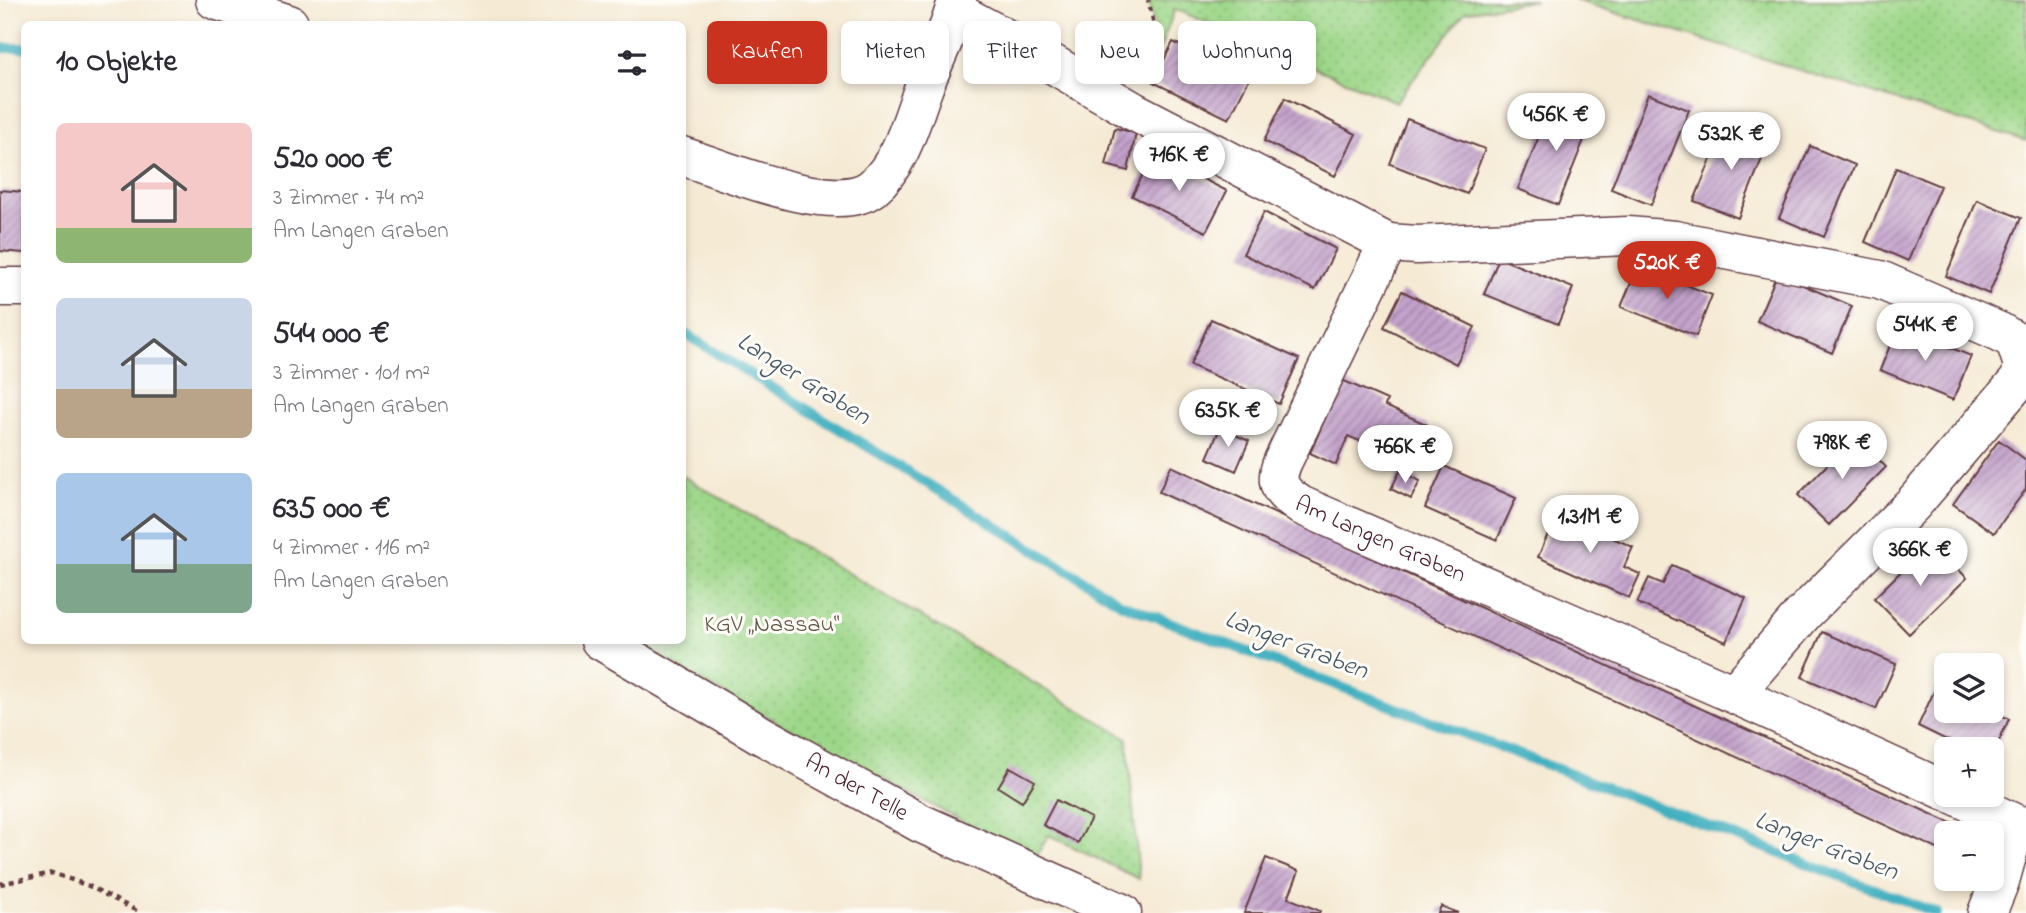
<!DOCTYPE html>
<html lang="de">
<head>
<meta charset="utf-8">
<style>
  body { margin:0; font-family:"Indie Flower",sans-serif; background:#f7f7f7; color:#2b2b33; height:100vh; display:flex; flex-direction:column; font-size:26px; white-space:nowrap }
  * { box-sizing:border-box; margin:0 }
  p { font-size:23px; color:#7c7c81 }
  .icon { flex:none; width:38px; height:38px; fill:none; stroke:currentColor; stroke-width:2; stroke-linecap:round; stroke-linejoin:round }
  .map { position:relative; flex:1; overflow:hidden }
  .details { position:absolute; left:21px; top:21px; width:665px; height:623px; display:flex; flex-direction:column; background:#fff; border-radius:10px; box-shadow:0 4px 10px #0003 }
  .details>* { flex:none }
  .banner { position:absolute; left:707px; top:21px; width:665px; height:63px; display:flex; gap:14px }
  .fabs { position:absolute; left:1934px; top:653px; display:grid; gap:14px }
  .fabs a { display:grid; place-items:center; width:70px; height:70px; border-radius:10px; background:#fff; box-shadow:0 4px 10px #0003; font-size:35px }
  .price { position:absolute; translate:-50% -60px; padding:0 16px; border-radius:24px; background:#fff; color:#222; font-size:23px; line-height:46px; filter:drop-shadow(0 2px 4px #0008) }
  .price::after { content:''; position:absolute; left:50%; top:42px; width:21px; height:16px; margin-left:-10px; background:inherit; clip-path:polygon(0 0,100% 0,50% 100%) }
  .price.on { background:#c8321e; color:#fff }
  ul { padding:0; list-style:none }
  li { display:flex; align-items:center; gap:21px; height:175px; padding:0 35px }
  li span { display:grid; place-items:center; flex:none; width:196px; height:140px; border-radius:10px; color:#555 }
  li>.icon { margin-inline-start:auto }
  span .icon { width:84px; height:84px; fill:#fffc; stroke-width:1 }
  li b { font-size:30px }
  h2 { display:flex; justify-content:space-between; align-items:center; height:84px; padding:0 35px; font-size:30px }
  .chip { padding:0 24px; border-radius:10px; background:#fff; box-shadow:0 4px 10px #0003; font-size:24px; line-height:63px }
  .chip.on { background:#c8321e; color:#fff }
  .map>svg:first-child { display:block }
  .green { fill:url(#green-dots); stroke:#747b5a; stroke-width:2 }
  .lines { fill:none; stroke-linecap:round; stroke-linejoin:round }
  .stream { stroke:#43b0c0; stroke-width:10 }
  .building { fill:url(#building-hatch) }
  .minor-casing { stroke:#643d44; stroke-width:41 }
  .path { stroke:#643d44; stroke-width:4.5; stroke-dasharray:5 5; stroke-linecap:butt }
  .minor { stroke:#fff; stroke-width:38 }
  .labels { text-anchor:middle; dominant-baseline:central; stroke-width:6; stroke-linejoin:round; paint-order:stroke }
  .street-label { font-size:24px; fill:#4a1f2b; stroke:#fdfcf7 }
  .park-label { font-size:24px; fill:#635647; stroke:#fdfcf7 }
  .water-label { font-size:26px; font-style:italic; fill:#475967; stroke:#fdfcf7 }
</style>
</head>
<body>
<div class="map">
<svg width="2026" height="913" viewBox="0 0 2026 913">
  <defs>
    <pattern id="green-dots" width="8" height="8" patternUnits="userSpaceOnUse" patternTransform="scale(1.75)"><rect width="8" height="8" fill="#9dd789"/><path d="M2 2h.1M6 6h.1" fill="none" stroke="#89b876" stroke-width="1.8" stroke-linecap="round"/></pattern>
    <pattern id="building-hatch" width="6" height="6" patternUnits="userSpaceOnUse" patternTransform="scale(1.75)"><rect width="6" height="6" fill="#c3a2cb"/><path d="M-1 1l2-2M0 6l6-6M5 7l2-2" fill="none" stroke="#a083a5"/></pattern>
  </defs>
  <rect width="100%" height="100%" fill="#fdfcf7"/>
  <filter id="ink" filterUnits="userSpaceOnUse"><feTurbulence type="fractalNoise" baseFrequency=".0143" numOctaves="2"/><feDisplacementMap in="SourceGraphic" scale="14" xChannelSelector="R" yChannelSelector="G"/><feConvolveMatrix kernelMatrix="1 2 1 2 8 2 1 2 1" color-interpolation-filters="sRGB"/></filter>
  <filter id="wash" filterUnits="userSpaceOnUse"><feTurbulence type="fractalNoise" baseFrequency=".00686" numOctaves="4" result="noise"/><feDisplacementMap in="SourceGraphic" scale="28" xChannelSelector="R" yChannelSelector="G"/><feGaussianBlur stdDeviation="1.57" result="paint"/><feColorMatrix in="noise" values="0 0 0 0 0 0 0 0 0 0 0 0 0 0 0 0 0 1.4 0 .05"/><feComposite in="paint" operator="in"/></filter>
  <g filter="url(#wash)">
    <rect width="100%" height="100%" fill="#f5ead4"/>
    <path class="green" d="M 1148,0 L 1536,0 L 1465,12 L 1396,102 L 1175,9 L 1160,48 Z
      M 1575,0 L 2026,0 L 2026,141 Z
      M 683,476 L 1127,738 L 1139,879 L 1049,835 L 1034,860 L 704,683 L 636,641 L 682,640 Z"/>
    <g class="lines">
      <path class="stream" d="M 0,48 L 24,48
        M 682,332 L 1122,604 L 1937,913"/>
    </g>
    <g id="blocks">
      <path class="building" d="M 1173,42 L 1249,79 L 1229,119 L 1153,82 Z
        M 1648,94 L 1689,110 L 1651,205 L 1611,189 Z
        M 1285,98 L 1356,134 L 1335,176 L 1264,141 Z
        M 1553,101 L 1593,117 L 1558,205 L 1518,189 Z
        M 1407,119 L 1485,149 L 1467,194 L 1390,164 Z
        M 1724,127 L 1768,144 L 1738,218 L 1694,201 Z
        M 1115,128 L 1136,133 L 1128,171 L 1106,165 Z
        M 1810,146 L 1855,165 L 1824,237 L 1779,218 Z
        M 1153,154 L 1227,191 L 1206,232 L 1132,196 Z
        M 1896,168 L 1940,186 L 1908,261 L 1865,242 Z
        M 0,190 L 24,192 L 24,253 L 0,251 Z
        M 1977,200 L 2021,218 L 1989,294 L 1946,276 Z
        M 1264,212 L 1336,249 L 1315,290 L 1243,254 Z
        M 1499,258 L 1573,288 L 1558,324 L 1484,294 Z
        M 1638,266 L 1712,295 L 1696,336 L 1621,307 Z
        M 1777,274 L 1852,306 L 1832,353 L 1757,321 Z
        M 1402,291 L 1475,327 L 1456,364 L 1384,327 Z
        M 1211,319 L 1299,359 L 1279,404 L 1190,365 Z
        M 1898,326 L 1971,356 L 1953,400 L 1880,370 Z
        M 1342,380 L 1387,400 L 1385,406 L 1428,425 L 1422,438 L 1432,442 L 1421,467 L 1348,436 L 1336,465 L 1310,453 Z
        M 1220,428 L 1249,441 L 1236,471 L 1207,458 Z
        M 1855,436 L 1886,467 L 1829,525 L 1798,495 Z
        M 1999,440 L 2026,460 L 2026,489 L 1994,533 L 1953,504 Z
        M 1171,466 L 1964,829 L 1962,833 L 1946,833 L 1946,853 L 1159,492 Z
        M 1444,466 L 1516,498 L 1497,540 L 1425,508 Z
        M 1400,471 L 1420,481 L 1411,499 L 1391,489 Z
        M 1557,513 L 1633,547 L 1624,567 L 1640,574 L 1629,598 L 1538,557 Z
        M 1931,542 L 1967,578 L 1909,634 L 1874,598 Z
        M 1672,565 L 1746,598 L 1726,642 L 1637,603 L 1649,578 L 1663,584 Z
        M 1822,632 L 1896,664 L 1876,709 L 1802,677 Z
        M 1937,685 L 1946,689 L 1946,710 L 1991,710 L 2009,719 L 1992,756 L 1992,749 L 1965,749 L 1918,726 Z
        M 1010,767 L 1035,781 L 1022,802 L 998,787 Z
        M 1056,800 L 1091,818 L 1078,843 L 1043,825 Z
        M 1266,858 L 1299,871 L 1288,898 L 1320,911 L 1319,913 L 1244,913 Z
        M 1441,906 L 1458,913 L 1438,913 Z"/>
    </g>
  </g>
  <g filter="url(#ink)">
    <use href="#blocks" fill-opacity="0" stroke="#643d44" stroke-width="2"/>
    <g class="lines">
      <defs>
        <g id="minor">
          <path d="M 215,0 L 289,24"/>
          <path d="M 955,11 L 1039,56 L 1133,111 L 1388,243"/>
          <path d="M 682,156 C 723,169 835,217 872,188 C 899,166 910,126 921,95 C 932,63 950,32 957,0"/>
          <path d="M 0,287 L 24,287"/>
          <path id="s1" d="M 600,640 L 761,735 L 920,823 L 1122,913"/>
          <path id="s2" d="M 1734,694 L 1803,614 L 1913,504 L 2020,379 L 2023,365 L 2015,341 L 2000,332 L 1880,280 L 1675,240 L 1628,236 L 1417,245 L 1388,243 L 1283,461 C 1273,484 1281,492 1300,505 L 1734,694 L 1946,791"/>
          <path d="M 1953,794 L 2016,824"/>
          <path d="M 1987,913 L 2000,881 L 2016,824 L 2026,827"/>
        </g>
      </defs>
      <use href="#minor" class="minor-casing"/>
      <path class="path" d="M 1147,78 L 1160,48 L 1148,0
        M 0,884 L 52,873 L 89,886 L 135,910 L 132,913"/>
      <use href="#minor" class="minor"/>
    </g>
  </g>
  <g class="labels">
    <g class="street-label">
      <text stroke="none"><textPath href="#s2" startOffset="1493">Am Langen Graben</textPath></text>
      <text stroke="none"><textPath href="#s1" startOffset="296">An der Telle</textPath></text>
    </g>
    <g class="park-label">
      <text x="772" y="625">KGV „Nassau“</text>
    </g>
    <g class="water-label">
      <text transform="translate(803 380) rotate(32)">Langer Graben</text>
      <text transform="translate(1296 646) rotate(21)">Langer Graben</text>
      <text transform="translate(1826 847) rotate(21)">Langer Graben</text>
    </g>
  </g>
</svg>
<div class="fabs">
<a><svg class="icon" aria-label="layers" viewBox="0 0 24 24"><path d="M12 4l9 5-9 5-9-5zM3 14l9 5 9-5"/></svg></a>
<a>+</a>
<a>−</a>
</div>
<b class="price" style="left:1556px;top:153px">456K €</b>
<b class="price" style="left:1731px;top:172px">532K €</b>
<b class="price" style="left:1179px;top:193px">716K €</b>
<b class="price on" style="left:1667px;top:301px">520K €</b>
<b class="price" style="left:1925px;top:363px">544K €</b>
<b class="price" style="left:1228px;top:449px">635K €</b>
<b class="price" style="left:1842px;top:481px">798K €</b>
<b class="price" style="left:1405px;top:485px">766K €</b>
<b class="price" style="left:1590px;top:555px">1.31M €</b>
<b class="price" style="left:1920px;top:588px">366K €</b>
<div class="banner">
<a class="chip on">Kaufen</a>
<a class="chip">Mieten</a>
<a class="chip">Filter</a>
<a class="chip">Neu</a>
<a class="chip">Wohnung</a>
</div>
<section class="details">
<h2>10 Objekte<svg class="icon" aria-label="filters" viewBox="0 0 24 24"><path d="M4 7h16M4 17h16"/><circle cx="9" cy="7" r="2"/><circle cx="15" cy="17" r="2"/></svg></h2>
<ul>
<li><span style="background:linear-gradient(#f6c9c9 75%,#8fb573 0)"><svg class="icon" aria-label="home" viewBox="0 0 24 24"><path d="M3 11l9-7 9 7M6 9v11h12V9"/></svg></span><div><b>520 000 €</b><p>3 Zimmer · 74 m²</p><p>Am Langen Graben</p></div></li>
<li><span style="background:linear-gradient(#c9d6e8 65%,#b9a48a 0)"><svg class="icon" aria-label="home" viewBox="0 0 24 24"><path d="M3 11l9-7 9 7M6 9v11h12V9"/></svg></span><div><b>544 000 €</b><p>3 Zimmer · 101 m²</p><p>Am Langen Graben</p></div></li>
<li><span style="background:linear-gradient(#a9c7e8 65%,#7fa58c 0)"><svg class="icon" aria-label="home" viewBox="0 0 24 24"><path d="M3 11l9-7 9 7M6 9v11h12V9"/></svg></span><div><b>635 000 €</b><p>4 Zimmer · 116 m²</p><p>Am Langen Graben</p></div></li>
</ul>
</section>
</div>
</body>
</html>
